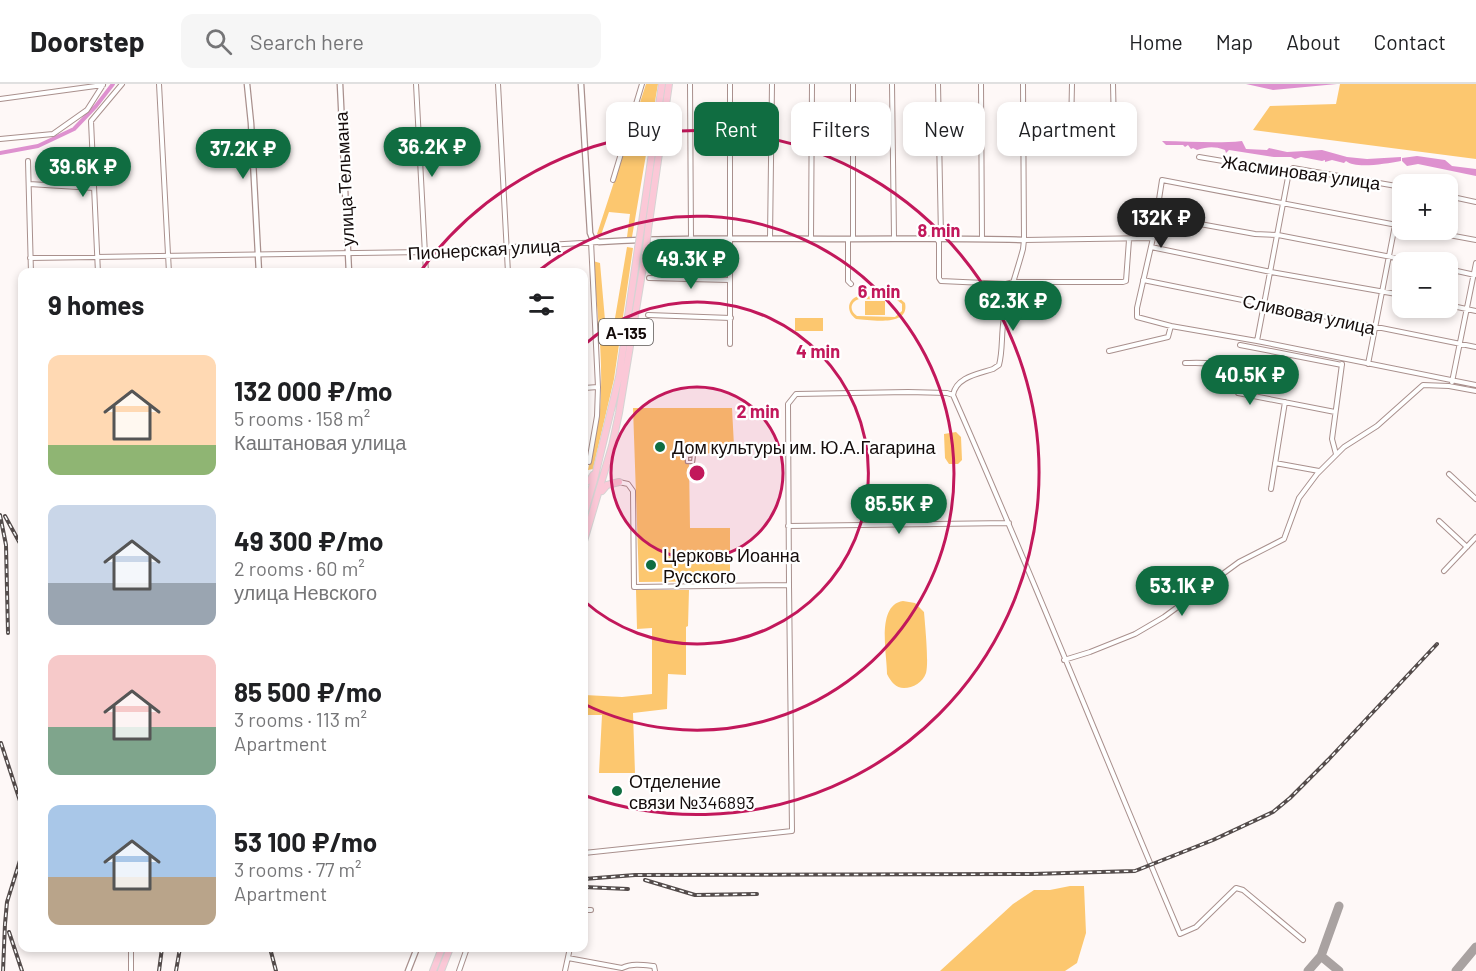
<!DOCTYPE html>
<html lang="en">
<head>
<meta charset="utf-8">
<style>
  body { margin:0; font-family:Barlow,sans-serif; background:#f6f6f6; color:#202124; height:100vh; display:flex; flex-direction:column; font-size:22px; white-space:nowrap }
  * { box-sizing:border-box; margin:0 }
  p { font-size:20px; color:#757577 }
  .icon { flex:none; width:33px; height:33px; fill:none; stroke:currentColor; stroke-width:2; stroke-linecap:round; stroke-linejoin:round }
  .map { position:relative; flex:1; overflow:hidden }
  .side { position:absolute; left:18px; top:184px; width:570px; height:684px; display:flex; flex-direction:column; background:#fff; border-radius:12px; box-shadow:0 3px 9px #0003 }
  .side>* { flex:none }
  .guide { position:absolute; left:606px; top:18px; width:570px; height:54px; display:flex; gap:12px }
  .tools { position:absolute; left:1392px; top:90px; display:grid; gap:12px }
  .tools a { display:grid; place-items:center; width:66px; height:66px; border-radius:12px; background:#fff; box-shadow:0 3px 9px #0003; font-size:30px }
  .price { position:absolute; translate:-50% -51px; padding:0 14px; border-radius:21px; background:#106d41; color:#fff; font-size:20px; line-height:39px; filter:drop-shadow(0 2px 3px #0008) }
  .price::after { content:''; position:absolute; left:50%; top:36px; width:18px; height:14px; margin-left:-9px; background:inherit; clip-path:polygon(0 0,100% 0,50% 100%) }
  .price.on { background:#222; color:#fff }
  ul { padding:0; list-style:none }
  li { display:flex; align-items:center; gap:18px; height:150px; padding:0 30px }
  li span { display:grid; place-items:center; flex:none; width:168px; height:120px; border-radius:12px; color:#555 }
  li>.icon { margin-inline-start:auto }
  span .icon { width:72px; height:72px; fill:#fffc; stroke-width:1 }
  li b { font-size:26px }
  h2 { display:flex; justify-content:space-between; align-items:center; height:72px; padding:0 30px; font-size:26px }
  .chip { padding:0 21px; border-radius:12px; background:#fff; box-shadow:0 3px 9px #0003; font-size:21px; line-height:54px }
  .chip.on { background:#106d41; color:#fff }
  header { display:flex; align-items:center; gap:36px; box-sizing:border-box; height:84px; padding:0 30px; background:#fff; border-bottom:2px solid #e0e0e0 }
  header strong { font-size:28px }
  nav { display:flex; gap:33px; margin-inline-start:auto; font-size:21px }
  .search { width:420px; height:54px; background:#f6f6f6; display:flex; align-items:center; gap:15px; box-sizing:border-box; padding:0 21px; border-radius:12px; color:#757577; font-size:22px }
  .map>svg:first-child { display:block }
  .green { fill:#fcc76f; fill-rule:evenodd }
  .water { fill:#de91cf }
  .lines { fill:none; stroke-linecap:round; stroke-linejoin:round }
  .canal { stroke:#de91cf; stroke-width:4 }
  .taxiway { stroke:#a9a2a1; stroke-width:9 }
  .pedestrian-casing { stroke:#a9908d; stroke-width:4.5 }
  .minor-casing { stroke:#a9908d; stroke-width:6 }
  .tertiary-casing { stroke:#a9908d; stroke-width:7 }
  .trunk-casing { stroke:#d5d3d3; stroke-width:8 }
  .pedestrian { stroke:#fff; stroke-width:2 }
  .minor { stroke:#fff; stroke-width:4 }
  .tertiary { stroke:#fff; stroke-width:4.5 }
  .trunk { stroke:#fbc8d7; stroke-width:6 }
  .rail-casing { stroke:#544c4b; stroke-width:4 }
  .rail { stroke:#fff; stroke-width:1.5; stroke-dasharray:4.5; stroke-linecap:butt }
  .trunk-bridge-casing { stroke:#d5d3d3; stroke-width:8; stroke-linecap:butt }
  .trunk-bridge { stroke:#fbc8d7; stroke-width:6 }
  .ring { fill:none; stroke:#c2185b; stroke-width:3 }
  .poi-dot { fill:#106d41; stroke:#fff; stroke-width:2 }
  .labels { text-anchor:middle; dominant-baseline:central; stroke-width:4.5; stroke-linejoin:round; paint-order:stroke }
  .shield { fill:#fff; stroke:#5a5554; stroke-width:1.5 }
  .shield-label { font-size:16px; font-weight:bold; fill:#140c0b }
  .street-label { font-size:18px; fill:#140c0b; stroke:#fff }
  .poi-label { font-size:18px; fill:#140c0b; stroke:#fff; text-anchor:start }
  .centre { fill:#c2185b; stroke:#fff; stroke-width:3 }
  .ring-label { font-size:18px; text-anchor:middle; font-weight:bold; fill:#c2185b; stroke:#fff; stroke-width:4.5; stroke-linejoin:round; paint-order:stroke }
</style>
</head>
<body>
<header>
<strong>Doorstep</strong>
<div class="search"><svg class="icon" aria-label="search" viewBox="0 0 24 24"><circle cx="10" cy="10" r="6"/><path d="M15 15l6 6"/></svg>Search here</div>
<nav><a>Home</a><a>Map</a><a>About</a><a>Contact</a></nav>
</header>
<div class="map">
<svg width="1476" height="887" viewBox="0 0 1476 887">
  <rect width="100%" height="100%" fill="#fef8f7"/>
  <path class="green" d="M 646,0 L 658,0 L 632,153 L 627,153 L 630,130 L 609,128 L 601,151 L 597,150 Z
    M 1340,0 L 1476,0 L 1476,75 L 1253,46 L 1270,22 L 1336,20 Z
    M 627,163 L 633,164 L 614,295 L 593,385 L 588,386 C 592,366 598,346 600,326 C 604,277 597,226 593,177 L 600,179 L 607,259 L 612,252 Z
    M 858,212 L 898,213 L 905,219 C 910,243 871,236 856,235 C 846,228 847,216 858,212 ZM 859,215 L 897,216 L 902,220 L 902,227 L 895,233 L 857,232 C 849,227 850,218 859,215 Z
    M 865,217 L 885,217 L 885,231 L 865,231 Z
    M 795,234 L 823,234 L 823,247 L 795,247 Z
    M 633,324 L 732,324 L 734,362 L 730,368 L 685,371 L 685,377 L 689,378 L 690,444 L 730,444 L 730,497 L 639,498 Z
    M 956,348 L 961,353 L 962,376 L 958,380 L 949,380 L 945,374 L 944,350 Z
    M 636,506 L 689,506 L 688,542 L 686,543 L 686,591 L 668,590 L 667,625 L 633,629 L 635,689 L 599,689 L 602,631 L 584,631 L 584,598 L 585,611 L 622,613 L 652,610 L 652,544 L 637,545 Z
    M 903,517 L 915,519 L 924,528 C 925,540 929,579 926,589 C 923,598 913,604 904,604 C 896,604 891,598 887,590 C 887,570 876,521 903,517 Z
    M 1070,802 L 1084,802 L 1086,849 L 1077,879 L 1065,887 L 940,887 L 1013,820 L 1034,806 L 1050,806 Z"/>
  <path class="water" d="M 1246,0 L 1337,0 L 1273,6 Z
    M 1162,57 C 1189,57 1215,60 1242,57 L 1246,65 L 1267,66 L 1269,64 L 1287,68 L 1322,66 L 1347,73 L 1367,75 L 1401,73 L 1401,77 C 1384,80 1355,85 1346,77 L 1344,79 L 1332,76 L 1325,78 L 1325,76 L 1322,77 L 1301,73 L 1295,75 L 1291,73 L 1274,73 L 1229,66 L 1226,69 L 1225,66 C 1213,62 1208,63 1197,66 L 1193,64 L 1191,65 L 1188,61 L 1185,63 L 1183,61 L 1166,61 Z
    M 1417,72 L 1445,76 L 1452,82 L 1476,85 L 1476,92 L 1418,80 L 1407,82 L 1402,77 L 1402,74 Z"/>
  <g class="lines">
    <path class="canal" d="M 0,69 L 38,62 L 74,45 L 96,22 L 113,0"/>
    <path class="taxiway" d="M 1339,822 L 1321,872 L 1339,887
      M 1308,887 L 1321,872
      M 1456,887 L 1476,863"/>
    <defs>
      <path id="pedestrian" d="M 694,371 L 693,378 L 687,378 L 687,372 Z"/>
      <path id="minor" d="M 159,0 L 169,189
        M 416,0 L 426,189
        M 498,0 L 508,189
        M 690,0 L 691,154
        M 892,0 L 894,153
        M 938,0 L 941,153
        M 981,0 L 982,155
        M 1113,0 L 1114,44
        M 0,15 L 103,1
        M 1071,45 L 1072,0
        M 0,55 L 53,50 L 87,26 L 103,1
        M 1199,73 L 1289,88 L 1293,84 L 1402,103
        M 28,77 L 31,189
        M 613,96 L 642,0
        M 29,100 L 94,104
        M 1448,112 L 1476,118
        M 1156,132 L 1255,150 L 1278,151 L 1417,178
        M 1402,142 L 1162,96 L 1153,154 L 1137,224 L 1137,233 L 1171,242 L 1257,257 L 1476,301
        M 1422,146 L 1476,156
        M 811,153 L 812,0
        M 770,154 L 772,0
        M 936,154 L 939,158 L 939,194 L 941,197 L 1006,200 L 1014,198 L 1123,198 L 1126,197 L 1129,156
        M 848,155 L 848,197 L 851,200
        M 853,155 L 853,0
        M 1024,156 L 1153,154
        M 1151,163 L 1271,188 L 1402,211
        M 30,174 L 425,168 L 599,158
        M 1448,185 L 1475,191
        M 98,189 L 91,37 L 122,0
        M 649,194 L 730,196
        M 1143,196 L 1476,263
        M 1448,221 L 1476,227
        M 648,231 L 731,234
        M 1257,257 L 1289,88
        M 730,260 L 730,0
        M 1240,261 L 1342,281
        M 1109,267 L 1168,253 L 1171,242
        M 1185,279 C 1195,279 1225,277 1231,287 C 1235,294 1233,303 1238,309 L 1335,328
        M 1368,280 L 1402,105
        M 1452,298 L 1476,179
        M 584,304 L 598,303
        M 953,311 C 956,293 978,290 993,285 L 999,281 C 1003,267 1001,249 1004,234 C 1008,211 1017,188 1023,165 L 1024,156 L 1023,0
        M 1336,370 L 1332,355 L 1342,280
        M 589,378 L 597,332 L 598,303 L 591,157
        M 1275,379 L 1319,387
        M 1449,390 L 1476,415
        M 619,398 L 628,400 L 633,407 L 634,503 L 789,501 L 788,320 L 796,310 L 908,308 L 947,309 L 953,311 C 1032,490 1104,671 1180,850 L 1196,843 L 1236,804 L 1243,806 L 1303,856
        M 1271,405 L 1285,318
        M 1439,437 L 1467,463
        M 788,442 L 1009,439
        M 1444,487 L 1476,453
        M 1064,576 L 1090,568 L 1135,550 L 1164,533 L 1239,478 L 1284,455 L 1299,414 L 1317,390 L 1344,363 L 1377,342 L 1423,301 L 1449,302 L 1476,307
        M 584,769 L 792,747 L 789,501
        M 584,826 L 591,826
        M 131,864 L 131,887
        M 568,874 L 622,884
        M 622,884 C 632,879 644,881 654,882 L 655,887
        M 459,887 L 467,864
        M 565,887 L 570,864"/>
      <path id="tertiary" d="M 247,0 L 251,39 L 259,189
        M 340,0 L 349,189
        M 581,0 L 590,149 L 592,154 L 599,158 C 683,153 767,155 851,155 C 909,155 966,154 1024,156
        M 408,887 L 417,864"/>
      <path id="trunk" d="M 641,145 L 662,0
        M 648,146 L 669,0
        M 584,399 L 590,396 L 593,391
        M 602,407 L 607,401 L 619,398
        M 584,431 L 594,396 L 619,293 L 638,164
        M 584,457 L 612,362 L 619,329 L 646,165
        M 433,887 L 442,864
        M 441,887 L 450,864"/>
    </defs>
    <use href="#pedestrian" class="pedestrian-casing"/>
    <use href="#minor" class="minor-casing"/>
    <use href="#tertiary" class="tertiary-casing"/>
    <use href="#trunk" class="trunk-casing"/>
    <use href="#pedestrian" class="pedestrian"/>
    <use href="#minor" class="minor"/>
    <use href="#tertiary" class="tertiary"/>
    <use href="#trunk" class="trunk"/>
    <defs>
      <path id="rail" d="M 0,431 L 6,461 L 8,549
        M 5,432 L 22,463
        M 1,659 L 20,717
        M 584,795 L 635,791 L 1032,790 L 1135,787 L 1213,756 L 1273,728 L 1290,714 L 1328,676 L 1437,560
        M 645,796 L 695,811 L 757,810
        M 584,803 L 628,805
        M 9,848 L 22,887
        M 270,864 L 276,887
        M 3,887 L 5,840 L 7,818 L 22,770
        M 159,887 L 162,864
        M 176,887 L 180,864"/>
    </defs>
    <use href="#rail" class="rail-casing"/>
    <use href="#rail" class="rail"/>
    <defs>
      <path id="trunk-bridge" d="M 638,164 L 641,145
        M 646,165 L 648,146"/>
    </defs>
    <use href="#trunk-bridge" class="trunk-bridge-casing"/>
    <use href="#trunk-bridge" class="trunk-bridge"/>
  </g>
  <circle cx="697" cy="389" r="86" fill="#c2185b" fill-opacity=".12"/>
  <g class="ring">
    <circle cx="697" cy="389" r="86"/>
    <path d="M584 261A171 171 0 1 1 584 517"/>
    <path d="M537 188A257 257 0 1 1 584 620"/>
    <path d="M420 188A342 342 0 1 1 586 712"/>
  </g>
  <g class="poi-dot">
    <circle cx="660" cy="363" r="6"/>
    <circle cx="651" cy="481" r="6"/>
    <circle cx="617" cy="707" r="6"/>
  </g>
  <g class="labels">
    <rect class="shield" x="599" y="235" width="54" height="26" rx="4.5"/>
    <g class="shield-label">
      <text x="626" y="248">А-135</text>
    </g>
    <g class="street-label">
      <text transform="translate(1301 88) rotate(8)">Жасминовая улица</text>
      <text transform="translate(344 95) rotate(-93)">улица Тельмана</text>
      <text transform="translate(484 165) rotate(-3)">Пионерская улица</text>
      <text transform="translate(1309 230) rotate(12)">Сливовая улица</text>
    </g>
    <g class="poi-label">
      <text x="672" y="363">Дом культуры им. Ю.А.Гагарина</text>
      <text x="663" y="471">Церковь Иоанна<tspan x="663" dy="21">Русского</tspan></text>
      <text x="629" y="697">Отделение<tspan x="629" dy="21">связи №346893</tspan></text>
    </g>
  </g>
  <circle cx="697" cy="389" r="9" class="centre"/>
  <g class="ring-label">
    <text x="939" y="153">8 min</text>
    <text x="879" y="214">6 min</text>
    <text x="818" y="274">4 min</text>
    <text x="758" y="334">2 min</text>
  </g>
</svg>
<div class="tools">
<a>+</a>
<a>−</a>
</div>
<b class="price" style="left:432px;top:94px">36.2K ₽</b>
<b class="price" style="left:243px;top:96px">37.2K ₽</b>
<b class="price" style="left:83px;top:114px">39.6K ₽</b>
<b class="price on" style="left:1161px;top:165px">132K ₽</b>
<b class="price" style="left:691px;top:206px">49.3K ₽</b>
<b class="price" style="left:1013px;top:248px">62.3K ₽</b>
<b class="price" style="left:1250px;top:322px">40.5K ₽</b>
<b class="price" style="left:899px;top:451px">85.5K ₽</b>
<b class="price" style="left:1182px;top:533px">53.1K ₽</b>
<div class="guide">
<a class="chip">Buy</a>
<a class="chip on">Rent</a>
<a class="chip">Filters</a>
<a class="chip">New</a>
<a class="chip">Apartment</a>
</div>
<section class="side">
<h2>9 homes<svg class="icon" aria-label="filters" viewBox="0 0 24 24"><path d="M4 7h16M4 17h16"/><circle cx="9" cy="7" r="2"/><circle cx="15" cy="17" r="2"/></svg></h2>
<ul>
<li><span style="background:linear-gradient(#ffd9b3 75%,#8fb573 0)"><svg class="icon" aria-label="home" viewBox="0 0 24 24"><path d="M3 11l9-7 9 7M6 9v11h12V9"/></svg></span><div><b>132 000 ₽/mo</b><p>5 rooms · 158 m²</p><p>Каштановая улица</p></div></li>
<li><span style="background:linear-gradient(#c9d6e8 65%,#9aa5b1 0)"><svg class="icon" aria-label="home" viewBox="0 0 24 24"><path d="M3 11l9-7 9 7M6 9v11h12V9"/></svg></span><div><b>49 300 ₽/mo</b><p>2 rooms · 60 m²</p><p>улица Невского</p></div></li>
<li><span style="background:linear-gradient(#f6c9c9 60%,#7fa58c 0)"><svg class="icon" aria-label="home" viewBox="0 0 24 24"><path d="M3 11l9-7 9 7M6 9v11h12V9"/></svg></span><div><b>85 500 ₽/mo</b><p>3 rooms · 113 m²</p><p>Apartment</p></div></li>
<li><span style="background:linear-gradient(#a9c7e8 60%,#b9a48a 0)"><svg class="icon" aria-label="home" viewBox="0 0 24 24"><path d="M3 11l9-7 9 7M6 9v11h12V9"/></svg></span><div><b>53 100 ₽/mo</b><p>3 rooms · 77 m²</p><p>Apartment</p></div></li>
</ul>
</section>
</div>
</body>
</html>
